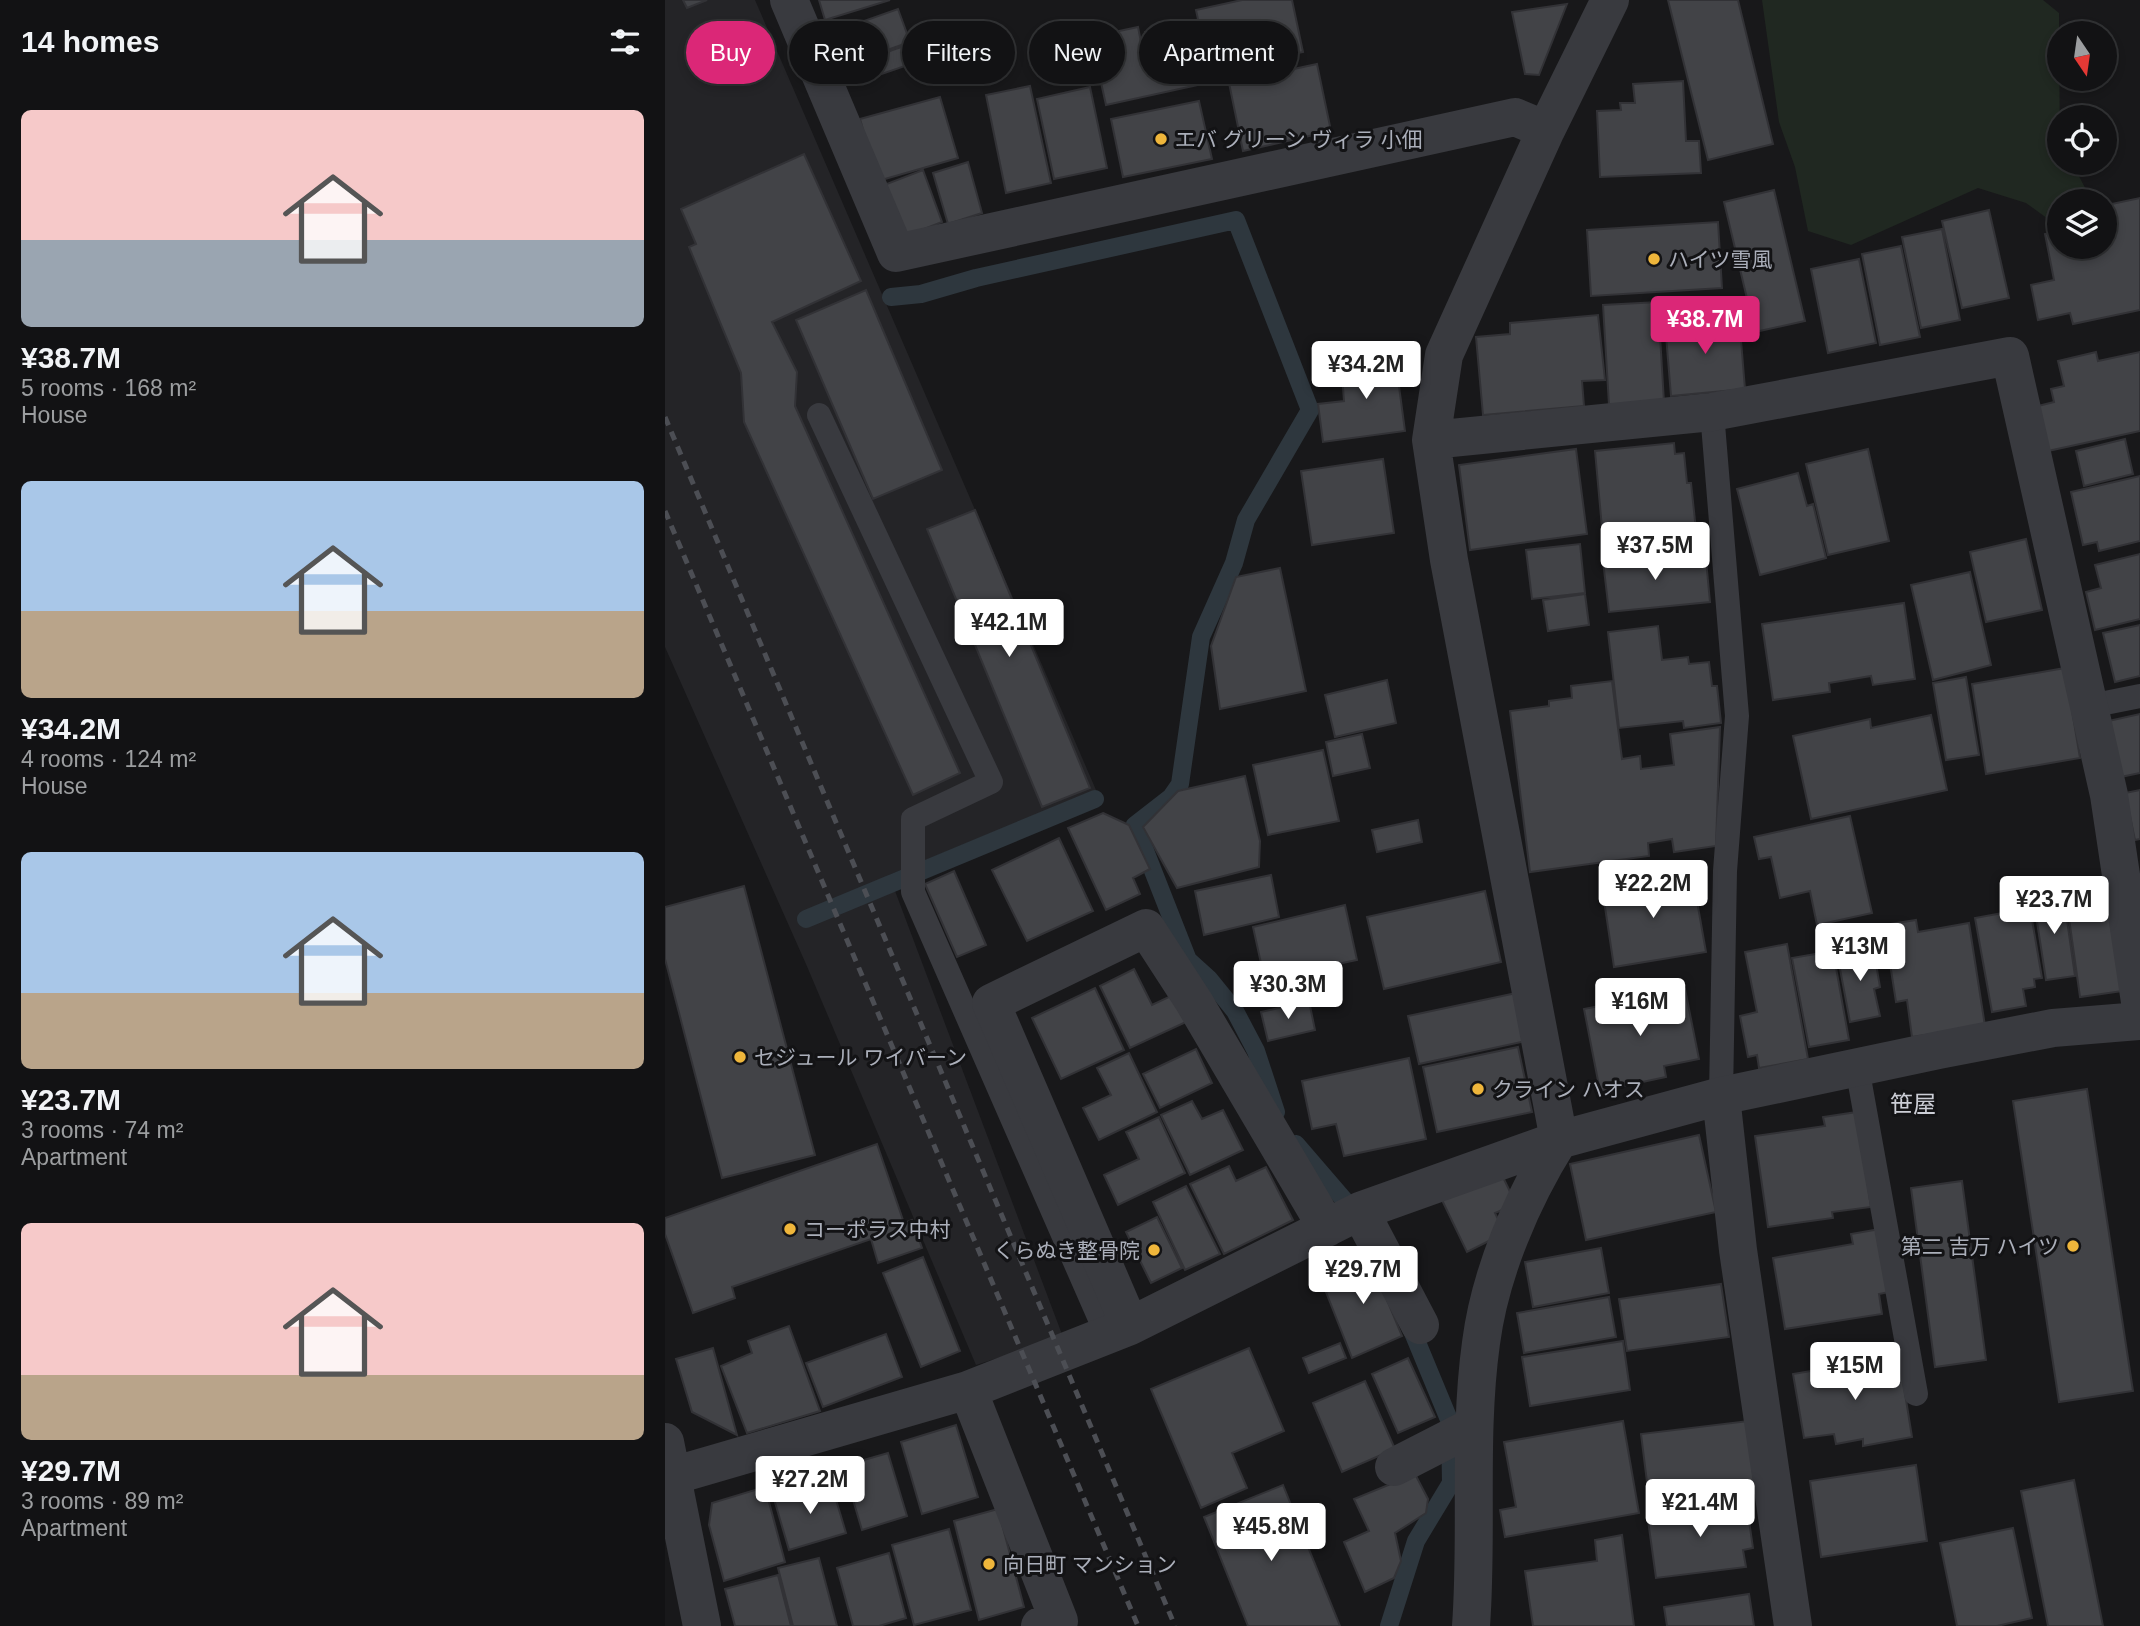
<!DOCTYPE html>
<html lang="en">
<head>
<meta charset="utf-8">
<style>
  body { margin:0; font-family:Helvetica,"Noto Sans JP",sans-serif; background:#1f2022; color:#f1f3f6; height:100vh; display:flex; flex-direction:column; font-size:26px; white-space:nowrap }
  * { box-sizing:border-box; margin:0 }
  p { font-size:23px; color:#9c9ea0 }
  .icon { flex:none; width:38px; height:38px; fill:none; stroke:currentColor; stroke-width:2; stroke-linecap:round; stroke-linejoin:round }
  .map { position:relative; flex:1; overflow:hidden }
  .details { display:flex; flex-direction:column; background:#121214; width:665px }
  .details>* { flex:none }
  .top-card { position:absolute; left:21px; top:21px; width:665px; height:63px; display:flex; gap:14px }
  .needle { width:46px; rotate:167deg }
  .controls { position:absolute; left:1382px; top:21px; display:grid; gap:14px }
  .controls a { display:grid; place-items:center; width:70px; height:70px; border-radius:50%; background:#121214; box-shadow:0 4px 10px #0003,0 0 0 2px #313234; font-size:35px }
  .price { position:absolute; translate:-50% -60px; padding:0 16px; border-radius:7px; background:#fff; color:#222; font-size:23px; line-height:46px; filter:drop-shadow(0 2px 4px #0008) }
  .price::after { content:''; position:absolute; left:50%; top:42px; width:21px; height:16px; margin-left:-10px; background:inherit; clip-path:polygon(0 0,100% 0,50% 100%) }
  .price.active { background:#db2777; color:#fff }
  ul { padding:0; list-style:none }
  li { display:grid; align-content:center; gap:14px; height:371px; padding:0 21px }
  li span { display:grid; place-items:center; height:217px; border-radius:10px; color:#555 }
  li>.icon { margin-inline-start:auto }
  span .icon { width:126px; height:126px; fill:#fffc; stroke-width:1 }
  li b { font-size:30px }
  h2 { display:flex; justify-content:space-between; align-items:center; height:84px; padding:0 21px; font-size:30px }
  .chip { padding:0 24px; border-radius:32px; background:#121214; box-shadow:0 4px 10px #0003,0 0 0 2px #313234; font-size:24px; line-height:63px }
  .chip.active { background:#db2777; color:#fff }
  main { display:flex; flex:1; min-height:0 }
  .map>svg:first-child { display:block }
  .built { fill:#242427 }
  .green { fill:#202821 }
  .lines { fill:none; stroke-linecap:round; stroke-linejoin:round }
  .stream { stroke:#2e373e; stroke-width:18 }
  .building { fill:#424347; stroke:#323236; stroke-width:2 }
  .service { stroke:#393a3f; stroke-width:24 }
  .minor { stroke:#393a3f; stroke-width:38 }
  .rail { stroke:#4c4e54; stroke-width:5; stroke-dasharray:9 7; stroke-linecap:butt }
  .poi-dot { fill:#efb63b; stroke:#131315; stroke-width:2.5 }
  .labels { text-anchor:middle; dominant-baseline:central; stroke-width:6; stroke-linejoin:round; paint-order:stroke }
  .poi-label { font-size:21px; fill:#abafba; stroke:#131315; text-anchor:start }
  .neighbourhood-label { font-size:23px; fill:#ccced6; stroke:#131315 }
</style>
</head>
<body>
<main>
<section class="details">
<h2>14 homes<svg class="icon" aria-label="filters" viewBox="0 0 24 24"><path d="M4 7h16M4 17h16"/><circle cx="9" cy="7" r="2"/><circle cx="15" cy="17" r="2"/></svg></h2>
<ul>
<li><span style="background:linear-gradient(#f6c9c9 60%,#9aa5b1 0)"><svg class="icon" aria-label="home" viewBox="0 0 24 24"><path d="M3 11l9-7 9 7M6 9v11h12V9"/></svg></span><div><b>¥38.7M</b><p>5 rooms · 168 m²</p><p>House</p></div></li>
<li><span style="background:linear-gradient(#a9c7e8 60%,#b9a48a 0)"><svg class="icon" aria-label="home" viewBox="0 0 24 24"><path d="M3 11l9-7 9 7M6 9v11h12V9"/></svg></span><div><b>¥34.2M</b><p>4 rooms · 124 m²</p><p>House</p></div></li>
<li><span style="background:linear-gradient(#a9c7e8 65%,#b9a48a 0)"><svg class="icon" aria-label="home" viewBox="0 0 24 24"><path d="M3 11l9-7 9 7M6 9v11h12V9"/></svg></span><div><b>¥23.7M</b><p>3 rooms · 74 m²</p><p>Apartment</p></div></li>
<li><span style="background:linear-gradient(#f6c9c9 70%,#b9a48a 0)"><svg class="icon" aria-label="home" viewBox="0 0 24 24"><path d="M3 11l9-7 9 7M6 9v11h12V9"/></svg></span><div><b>¥29.7M</b><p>3 rooms · 89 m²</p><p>Apartment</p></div></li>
</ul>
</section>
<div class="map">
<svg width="1475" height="1626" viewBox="0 0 1475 1626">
  <rect width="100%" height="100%" fill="#18181a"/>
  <path class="built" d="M 0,0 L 90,0 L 431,790 L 224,875 L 398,1337 L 311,1365 L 141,964 L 0,647 Z"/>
  <path class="green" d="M 1097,0 L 1378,0 L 1394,13 L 1395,163 L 1407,163 L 1427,201 L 1395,201 L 1395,223 L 1390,224 L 1361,203 L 1313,188 L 1186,245 L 1143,231 L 1130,167 L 1114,122 Z"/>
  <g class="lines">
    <path class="stream" d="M 226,297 L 256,294 L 311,278 L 571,220 L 645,410 L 581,520 L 569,563 L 536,637 L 515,784 L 506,797 L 470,825 L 523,960 L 544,979 L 570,1011 L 591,1051 L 611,1112
      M 141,919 L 430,799
      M 631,1144 L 693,1216
      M 724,1626 L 751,1541 L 786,1483 L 785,1422 L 744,1323"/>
  </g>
  <path class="building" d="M 18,0 L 42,0 L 22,8 Z
    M 154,0 L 225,0 L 160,20 Z
    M 577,0 L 627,0 L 638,52 L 544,71 L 531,10 Z
    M 1003,0 L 1073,0 L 1108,144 L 1043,160 Z
    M 902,4 L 874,75 L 860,74 L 847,12 Z
    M 233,9 L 245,42 L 191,61 L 179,28 Z
    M 529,22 L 542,83 L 441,105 L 426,37 L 473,27 L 479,57 L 484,56 L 480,32 Z
    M 239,46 L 246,64 L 205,78 L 199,60 Z
    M 652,64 L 666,131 L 578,151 L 564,83 Z
    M 1018,81 L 1021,141 L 1034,141 L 1036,173 L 935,177 L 932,111 L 956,110 L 955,103 L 970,103 L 968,84 Z
    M 365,86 L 386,183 L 341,193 L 321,95 Z
    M 425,87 L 442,168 L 389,179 L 372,99 Z
    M 275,97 L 293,158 L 213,181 L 195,119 Z
    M 534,101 L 547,159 L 458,177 L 446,119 Z
    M 139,154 L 196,281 L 107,322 L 132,372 L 130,406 L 295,773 L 248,795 L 79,422 L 76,373 L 24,247 L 31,244 L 16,209 Z
    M 303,162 L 317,213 L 283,224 L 268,173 Z
    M 258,170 L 277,222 L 239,237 L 219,185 Z
    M 1109,190 L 1140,321 L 1090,332 L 1059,202 Z
    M 1475,198 L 1475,310 L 1408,324 L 1405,313 L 1373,320 L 1366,285 L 1389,280 L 1380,234 L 1395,231 L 1395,247 L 1440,247 L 1440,222 L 1445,221 L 1442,205 Z
    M 1324,210 L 1344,298 L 1297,308 L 1277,221 Z
    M 1053,222 L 1057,288 L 926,296 L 922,230 Z
    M 1277,229 L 1295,320 L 1256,328 L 1237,237 Z
    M 1236,246 L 1255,337 L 1215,345 L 1197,254 Z
    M 1194,259 L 1211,343 L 1163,353 L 1146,269 Z
    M 201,290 L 277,470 L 208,499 L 131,320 Z
    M 993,302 L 999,402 L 944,405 L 938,305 Z
    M 933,315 L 940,380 L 917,381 L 919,406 L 818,415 L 811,337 L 845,334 L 845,323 Z
    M 1074,316 L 1080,389 L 1006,396 L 1000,323 Z
    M 729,349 L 740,431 L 658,442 L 653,404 L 679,401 L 677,375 L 697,373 L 694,353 Z
    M 1431,352 L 1433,361 L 1475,352 L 1475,431 L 1383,451 L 1373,406 L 1389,402 L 1386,389 L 1399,386 L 1393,361 Z
    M 1460,439 L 1468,474 L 1419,486 L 1411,451 Z
    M 1009,443 L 1010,454 L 1019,453 L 1022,483 L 1026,483 L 1031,530 L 938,539 L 930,451 Z
    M 911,449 L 922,534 L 805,550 L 794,465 Z
    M 1203,449 L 1224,541 L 1163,555 L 1141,464 Z
    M 718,459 L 729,533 L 647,545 L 636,471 Z
    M 1133,473 L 1142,506 L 1148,504 L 1161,558 L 1095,575 L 1072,489 Z
    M 1475,476 L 1475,541 L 1434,551 L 1432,542 L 1418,545 L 1406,492 Z
    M 310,510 L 425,788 L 377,807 L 262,529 Z
    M 1361,539 L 1377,610 L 1321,622 L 1305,552 Z
    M 915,544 L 920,593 L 867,599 L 861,550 Z
    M 1017,552 L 1017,562 L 1041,560 L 1045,602 L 944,612 L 938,561 Z
    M 1475,554 L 1475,619 L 1430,630 L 1421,592 L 1436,588 L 1430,565 Z
    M 615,568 L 641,691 L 555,709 L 546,646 L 571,577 Z
    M 1305,572 L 1326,665 L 1268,680 L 1246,585 Z
    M 920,594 L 924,625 L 883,631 L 878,600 Z
    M 1239,603 L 1250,679 L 1208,685 L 1206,676 L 1164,683 L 1165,692 L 1108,700 L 1097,624 Z
    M 1475,625 L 1475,676 L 1450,682 L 1438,633 Z
    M 993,626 L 997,660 L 1023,657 L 1024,664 L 1044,662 L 1047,686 L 1052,686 L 1056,723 L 1019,728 L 1018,721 L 954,728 L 943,632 Z
    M 1400,668 L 1415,758 L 1321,774 L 1307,684 Z
    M 1301,677 L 1314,755 L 1281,760 L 1268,683 Z
    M 722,680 L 731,723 L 670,737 L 660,695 Z
    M 947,681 L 957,759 L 975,756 L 976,769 L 1009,765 L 1005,734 L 1055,727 L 1051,846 L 1009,852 L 1007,839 L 983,843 L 984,856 L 865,872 L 845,711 L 884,706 L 884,701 L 907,698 L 906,686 Z
    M 1475,714 L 1475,773 L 1451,778 L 1439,722 Z
    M 1266,715 L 1282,790 L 1146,819 L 1128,736 L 1205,719 L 1206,728 Z
    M 697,734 L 705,768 L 668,776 L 661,742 Z
    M 658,750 L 674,821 L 603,835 L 588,765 Z
    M 580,776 L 595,841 L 594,867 L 512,888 L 478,827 L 513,791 Z
    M 1475,790 L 1475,839 L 1470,840 L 1460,793 Z
    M 438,813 L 464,825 L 485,869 L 468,878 L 475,894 L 441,910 L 403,828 Z
    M 1185,816 L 1207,913 L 1152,925 L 1145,891 L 1115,898 L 1106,857 L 1094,859 L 1089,837 Z
    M 753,820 L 757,842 L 712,852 L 707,830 Z
    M 394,838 L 428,911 L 362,941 L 327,870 Z
    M 289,871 L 321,945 L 292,957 L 260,884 Z
    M 1027,873 L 1041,952 L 949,967 L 937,887 Z
    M 606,875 L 614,917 L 539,935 L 530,891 Z
    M 1443,884 L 1458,991 L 1415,997 L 1400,890 Z
    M 79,886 L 150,1155 L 57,1178 L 0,959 L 0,907 Z
    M 820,891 L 836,962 L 719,989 L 702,917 Z
    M 1398,892 L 1410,976 L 1381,980 L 1368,896 Z
    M 680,905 L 692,960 L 653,968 L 659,992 L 605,1004 L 588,927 Z
    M 1365,908 L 1377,978 L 1369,979 L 1370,987 L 1358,989 L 1361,1006 L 1327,1012 L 1310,918 Z
    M 1251,920 L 1253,932 L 1304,923 L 1320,1026 L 1247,1037 L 1242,1000 L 1231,1002 L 1219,925 Z
    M 1122,944 L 1143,1059 L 1094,1068 L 1092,1055 L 1083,1057 L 1075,1016 L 1092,1012 L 1080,952 Z
    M 1208,946 L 1215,987 L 1209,989 L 1215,1016 L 1185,1022 L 1172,953 Z
    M 1168,951 L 1184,1040 L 1144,1047 L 1127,958 Z
    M 469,969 L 487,1005 L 508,995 L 521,1022 L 465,1048 L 435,986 Z
    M 430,988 L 459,1050 L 396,1079 L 367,1018 Z
    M 1020,989 L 1034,1059 L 999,1066 L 1001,1077 L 935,1091 L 919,1009 Z
    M 856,992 L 866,1040 L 754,1064 L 743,1016 Z
    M 644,1001 L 650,1030 L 603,1041 L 596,1012 Z
    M 853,1047 L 867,1112 L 772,1132 L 758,1067 Z
    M 531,1049 L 547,1083 L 495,1108 L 478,1074 Z
    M 464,1053 L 492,1112 L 434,1140 L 418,1108 L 446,1095 L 432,1068 Z
    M 744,1058 L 761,1139 L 679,1156 L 671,1124 L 647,1129 L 637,1081 Z
    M 1422,1089 L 1468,1391 L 1394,1402 L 1348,1101 Z
    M 527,1101 L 537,1119 L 558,1110 L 578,1150 L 525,1175 L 496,1115 Z
    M 1192,1112 L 1206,1207 L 1167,1212 L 1168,1218 L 1103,1227 L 1090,1136 L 1160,1126 L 1158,1117 Z
    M 494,1117 L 520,1173 L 453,1205 L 439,1175 L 474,1159 L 461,1132 Z
    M 1034,1135 L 1051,1212 L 921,1240 L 905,1164 Z
    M 212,1144 L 239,1223 L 247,1220 L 257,1248 L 213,1263 L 206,1239 L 67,1287 L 70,1298 L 28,1313 L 0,1234 L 0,1218 Z
    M 564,1166 L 571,1181 L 601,1167 L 628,1220 L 559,1254 L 525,1184 Z
    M 835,1171 L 851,1204 L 830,1213 L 840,1233 L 802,1252 L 776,1198 Z
    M 1297,1181 L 1321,1360 L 1270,1367 L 1246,1188 Z
    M 521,1186 L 555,1254 L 520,1270 L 488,1202 Z
    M 492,1217 L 517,1268 L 486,1283 L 461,1232 Z
    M 1215,1229 L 1224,1292 L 1214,1294 L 1217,1314 L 1120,1329 L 1108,1258 L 1188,1244 L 1186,1234 Z
    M 936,1248 L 944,1293 L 868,1307 L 860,1262 Z
    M 701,1249 L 737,1336 L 687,1358 L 661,1292 L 682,1283 L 672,1260 Z
    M 258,1257 L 295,1351 L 256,1367 L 218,1273 Z
    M 1056,1284 L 1064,1337 L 962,1351 L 954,1299 Z
    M 944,1297 L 951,1337 L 859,1353 L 852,1313 Z
    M 124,1326 L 155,1411 L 82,1433 L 56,1366 L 87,1353 L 83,1341 Z
    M 221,1334 L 237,1377 L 158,1407 L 141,1363 Z
    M 958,1341 L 965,1390 L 865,1406 L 857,1357 Z
    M 675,1343 L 681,1358 L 644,1373 L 638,1358 Z
    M 48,1348 L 72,1435 L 27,1412 L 11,1359 Z
    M 584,1348 L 619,1431 L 567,1453 L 582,1488 L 536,1508 L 486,1389 Z
    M 1234,1356 L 1247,1437 L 1198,1446 L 1198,1439 L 1171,1444 L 1169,1434 L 1139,1438 L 1128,1374 Z
    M 743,1358 L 770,1417 L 733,1433 L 707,1374 Z
    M 700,1381 L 730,1449 L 677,1472 L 648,1403 Z
    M 958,1421 L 974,1513 L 840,1537 L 835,1510 L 851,1507 L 839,1442 Z
    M 1083,1421 L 1091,1493 L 985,1506 L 976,1434 Z
    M 291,1425 L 313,1497 L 257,1514 L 236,1442 Z
    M 223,1453 L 242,1516 L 197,1530 L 178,1466 Z
    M 1251,1465 L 1262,1541 L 1156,1557 L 1145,1481 Z
    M 750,1474 L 763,1499 L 761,1513 L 730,1533 L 736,1561 L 729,1578 L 700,1592 L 679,1542 L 704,1531 L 689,1499 Z
    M 1409,1480 L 1438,1626 L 1383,1626 L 1356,1491 Z
    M 166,1483 L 181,1533 L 124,1550 L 109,1499 Z
    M 618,1485 L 675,1626 L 583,1626 L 539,1517 Z
    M 100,1487 L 120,1562 L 59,1581 L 44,1525 L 47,1503 Z
    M 1081,1500 L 1088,1548 L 1078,1550 L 1081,1567 L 991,1578 L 982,1513 Z
    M 333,1509 L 359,1607 L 314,1620 L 289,1521 Z
    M 1348,1528 L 1367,1618 L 1332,1626 L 1292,1626 L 1275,1543 Z
    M 284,1529 L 306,1610 L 249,1625 L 227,1545 Z
    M 957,1535 L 969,1626 L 868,1626 L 860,1571 L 932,1561 L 930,1540 Z
    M 224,1553 L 241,1618 L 214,1626 L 188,1626 L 172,1568 Z
    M 154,1558 L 172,1626 L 128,1626 L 113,1568 Z
    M 113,1575 L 126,1626 L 70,1626 L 60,1589 Z
    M 1084,1594 L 1089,1626 L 1002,1626 L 999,1607 Z"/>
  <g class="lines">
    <path class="service" d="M 1047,412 L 1072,716 L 1060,871 L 1056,1096
      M 154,415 L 326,782 L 248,819 L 248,892 L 442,1335
      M 1425,706 L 1475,696
      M 1192,1067 L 1251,1394"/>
    <path class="minor" d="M 124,0 L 231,253 L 850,117 L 881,130
      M 766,440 L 1047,412 L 1345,356 L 1444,795 L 1475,1002
      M 1056,1096 L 1073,1250 L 1128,1626
      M 695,1211 L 755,1325
      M 465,1326 L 326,1003 L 481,928 L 529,1002 L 662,1228
      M 303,1390 L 394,1621 L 375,1626
      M 0,1442 L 37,1626
      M 729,1467 L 809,1426
      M 7,1476 L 303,1390 L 465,1326 L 695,1211 L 894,1140 L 1056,1096 L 1274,1050 L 1388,1028 L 1475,1021
      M 806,1626 C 813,1532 803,1437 816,1343 C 825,1273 857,1199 894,1140 L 784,560 L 766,440 L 779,355 L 881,130 L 945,0"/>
    <path class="rail" d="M 0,417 L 510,1626
      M 0,511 L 473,1626"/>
  </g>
  <g class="poi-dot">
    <circle cx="496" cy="139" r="7"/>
    <circle cx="989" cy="259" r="7"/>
    <circle cx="75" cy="1057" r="7"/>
    <circle cx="813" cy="1089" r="7"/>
    <circle cx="125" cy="1229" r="7"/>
    <circle cx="1408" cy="1246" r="7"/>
    <circle cx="489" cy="1250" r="7"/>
    <circle cx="324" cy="1564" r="7"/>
  </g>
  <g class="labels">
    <g class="poi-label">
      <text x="510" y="139">エバ グリーン ヴィラ 小佃</text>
      <text x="1003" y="259">ハイツ雪風</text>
      <text x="89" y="1057">セジュール ワイバーン</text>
      <text x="827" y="1089">クライン ハオス</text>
      <text x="139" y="1229">コーポラス中村</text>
      <text x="1394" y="1246" text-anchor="end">第二 吉万 ハイツ</text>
      <text x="475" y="1250" text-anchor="end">くらぬき整骨院</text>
      <text x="338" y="1564">向日町 マンション</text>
    </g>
    <g class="neighbourhood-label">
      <text x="1248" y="1104">笹屋</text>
    </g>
  </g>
</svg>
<div class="controls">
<a><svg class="needle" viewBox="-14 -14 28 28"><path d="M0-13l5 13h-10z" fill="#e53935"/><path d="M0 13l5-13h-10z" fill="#9c9ea0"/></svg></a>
<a><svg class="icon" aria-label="locate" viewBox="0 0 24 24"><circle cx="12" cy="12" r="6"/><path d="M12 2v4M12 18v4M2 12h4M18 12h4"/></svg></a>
<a><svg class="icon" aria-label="layers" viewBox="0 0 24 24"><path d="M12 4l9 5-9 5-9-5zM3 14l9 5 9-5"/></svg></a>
</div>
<b class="price active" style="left:1040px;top:356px">¥38.7M</b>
<b class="price" style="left:701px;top:401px">¥34.2M</b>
<b class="price" style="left:990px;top:582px">¥37.5M</b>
<b class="price" style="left:344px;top:659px">¥42.1M</b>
<b class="price" style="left:988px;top:920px">¥22.2M</b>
<b class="price" style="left:1389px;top:936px">¥23.7M</b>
<b class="price" style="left:1195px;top:983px">¥13M</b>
<b class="price" style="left:623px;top:1021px">¥30.3M</b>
<b class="price" style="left:975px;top:1038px">¥16M</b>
<b class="price" style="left:698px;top:1306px">¥29.7M</b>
<b class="price" style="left:1190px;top:1402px">¥15M</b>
<b class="price" style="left:145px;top:1516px">¥27.2M</b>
<b class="price" style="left:1035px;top:1539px">¥21.4M</b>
<b class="price" style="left:606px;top:1563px">¥45.8M</b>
<div class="top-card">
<a class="chip active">Buy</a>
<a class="chip">Rent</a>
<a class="chip">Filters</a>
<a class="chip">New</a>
<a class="chip">Apartment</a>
</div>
</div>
</main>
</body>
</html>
